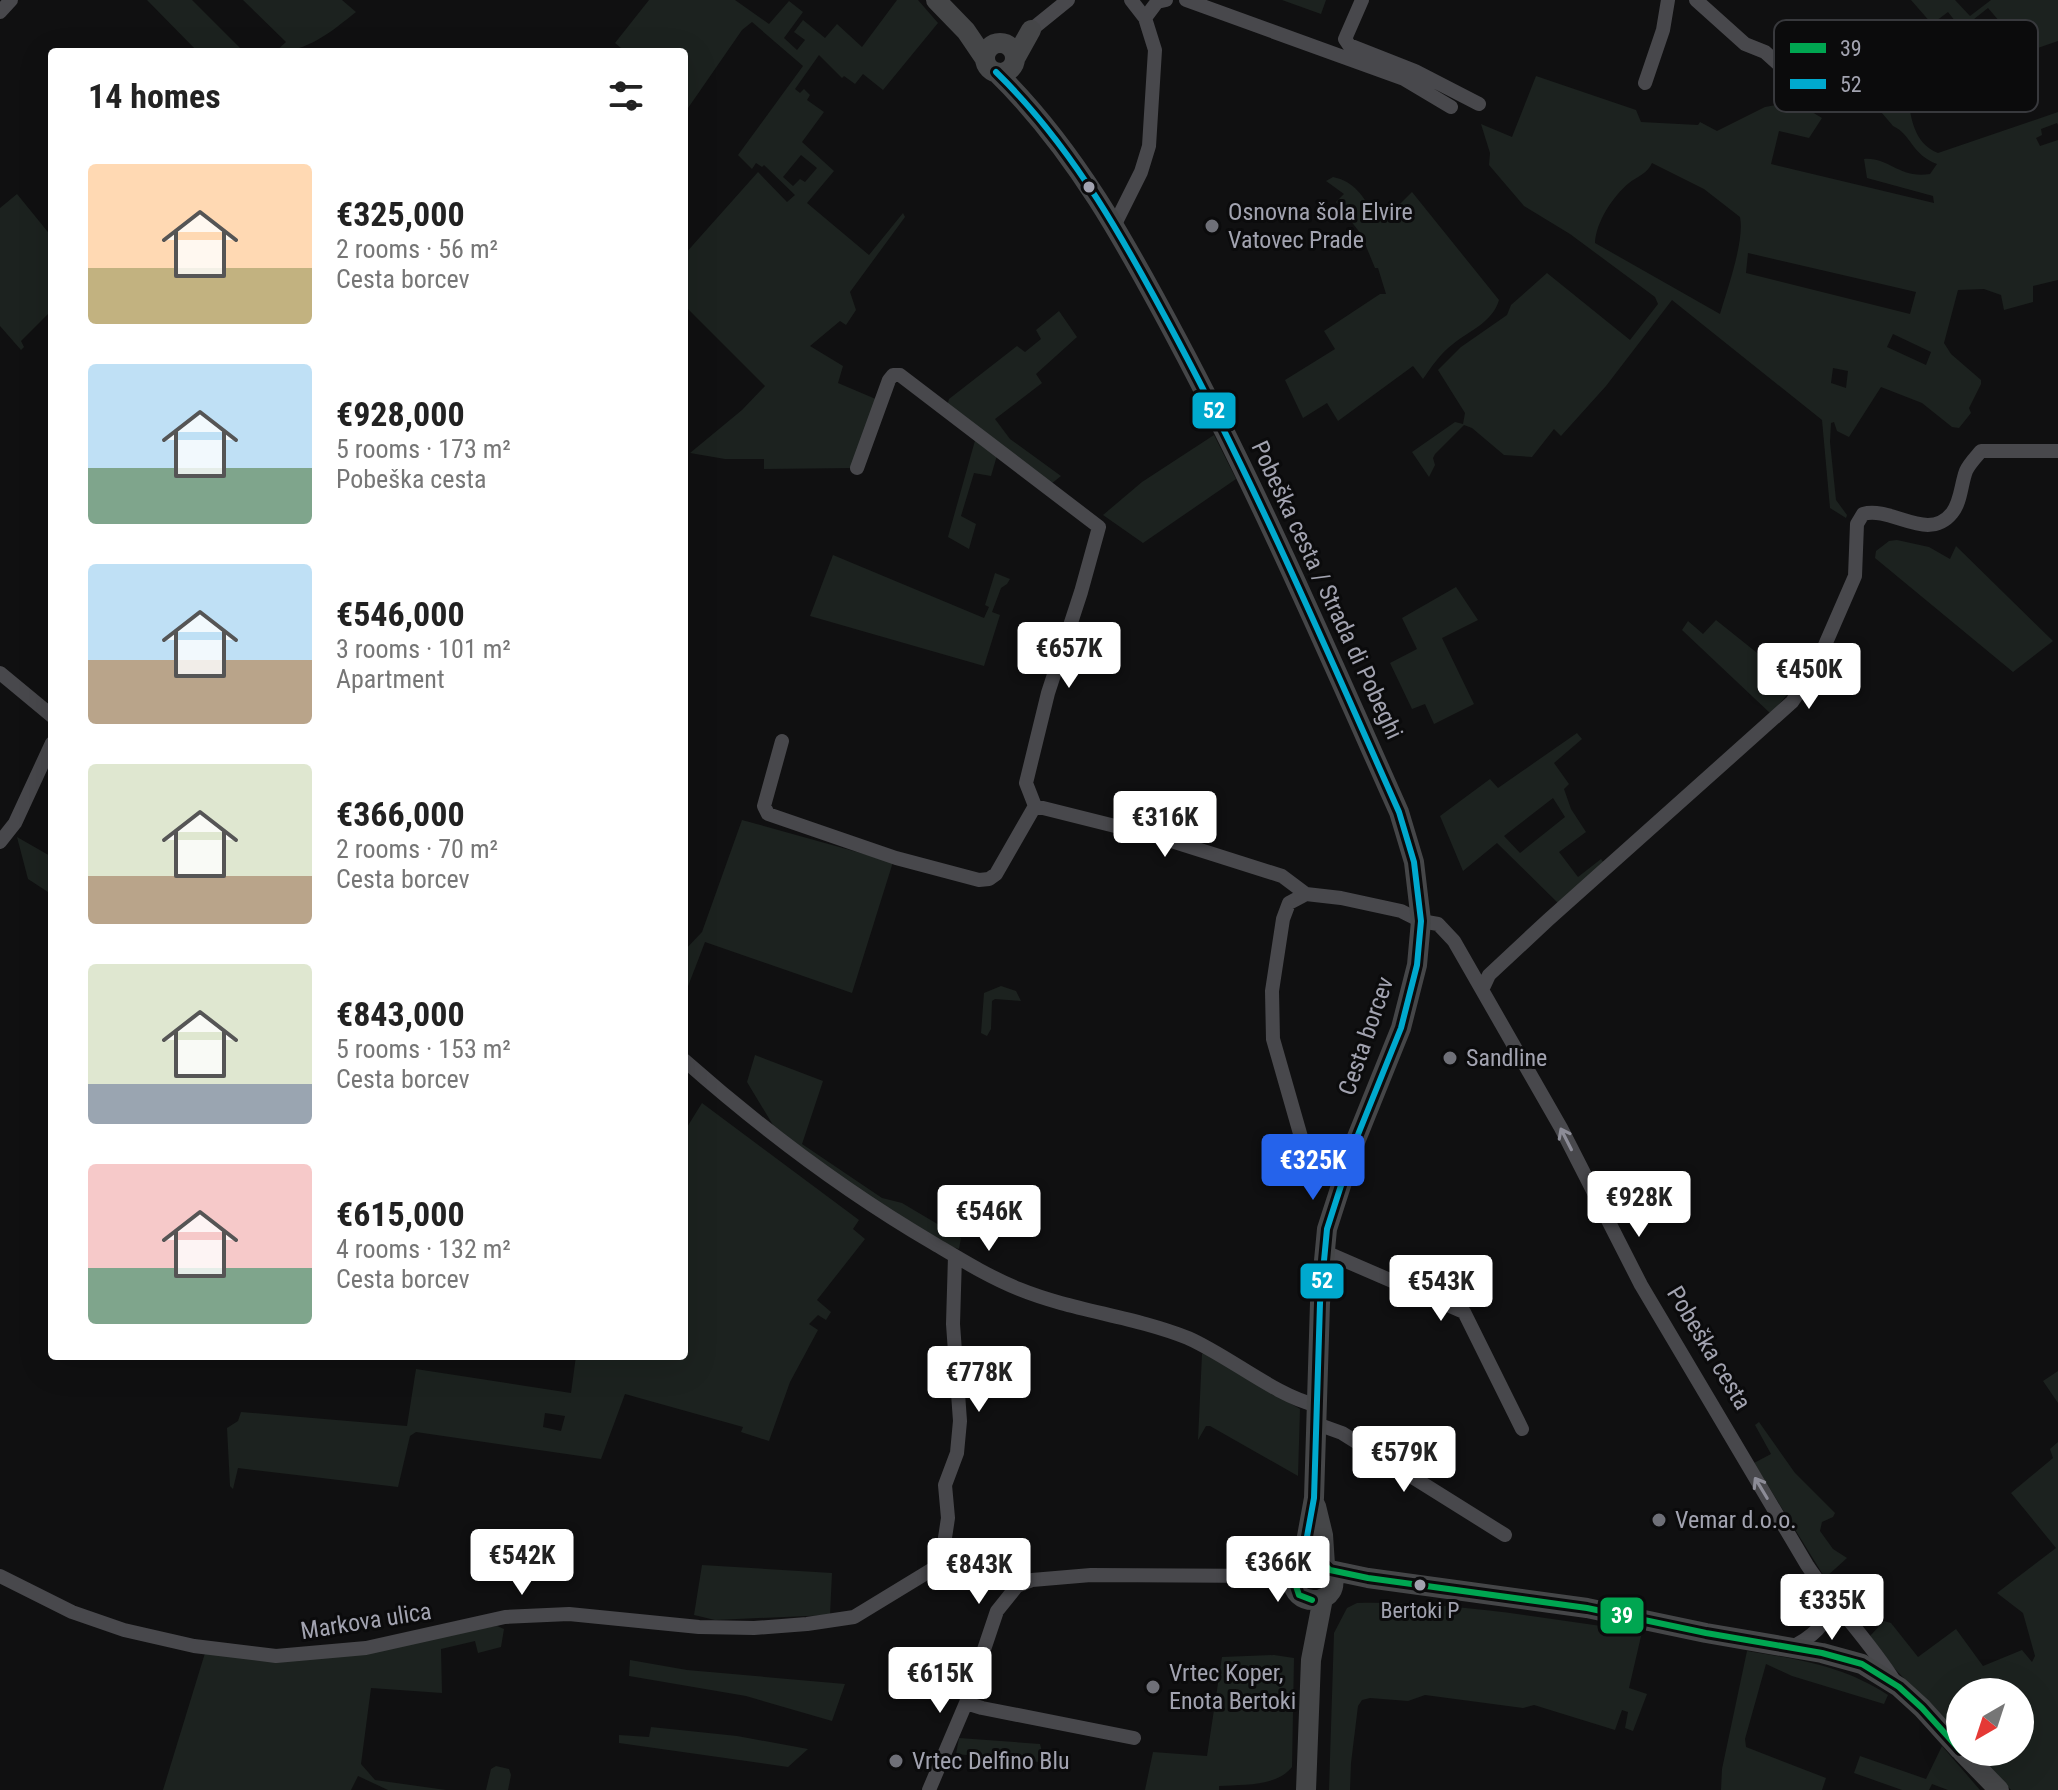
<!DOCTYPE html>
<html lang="en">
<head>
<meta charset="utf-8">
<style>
  body { margin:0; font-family:"Roboto Condensed",sans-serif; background:#f2f2f2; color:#222; height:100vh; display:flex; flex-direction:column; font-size:30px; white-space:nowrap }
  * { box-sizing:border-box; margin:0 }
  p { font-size:26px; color:#767676 }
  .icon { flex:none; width:44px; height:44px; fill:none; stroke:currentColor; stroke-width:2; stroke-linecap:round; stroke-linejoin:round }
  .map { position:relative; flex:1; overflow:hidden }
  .details { position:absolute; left:48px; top:48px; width:640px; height:1312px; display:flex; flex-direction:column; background:#fff; border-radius:8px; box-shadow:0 8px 32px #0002 }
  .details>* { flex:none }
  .needle { width:52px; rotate:219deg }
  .fabs { position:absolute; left:1946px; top:1678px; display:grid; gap:16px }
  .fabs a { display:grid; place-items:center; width:88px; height:88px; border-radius:50%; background:#fff; box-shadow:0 8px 32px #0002; font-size:40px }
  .price { position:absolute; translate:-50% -68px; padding:0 18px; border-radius:8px; background:#fff; color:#222; font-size:26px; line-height:52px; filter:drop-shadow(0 2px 4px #0008) }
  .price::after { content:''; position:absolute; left:50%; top:48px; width:24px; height:18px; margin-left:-12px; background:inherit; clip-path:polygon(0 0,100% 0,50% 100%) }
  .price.active { background:#2563eb; color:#fff }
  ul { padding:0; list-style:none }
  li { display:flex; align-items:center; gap:24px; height:200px; padding:0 40px }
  li span { display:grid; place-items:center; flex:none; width:224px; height:160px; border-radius:8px; color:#555 }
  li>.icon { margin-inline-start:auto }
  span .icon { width:96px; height:96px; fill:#fffc; stroke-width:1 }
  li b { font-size:34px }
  h2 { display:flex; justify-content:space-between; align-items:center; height:96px; padding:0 40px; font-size:34px }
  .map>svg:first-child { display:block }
  .green { fill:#1c221f; fill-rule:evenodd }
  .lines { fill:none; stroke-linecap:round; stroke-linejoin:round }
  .street { stroke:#48484c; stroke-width:14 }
  .secondary { stroke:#454648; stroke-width:20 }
  .bus-1-casing { stroke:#0b0b0c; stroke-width:12 }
  .bus-2-casing { stroke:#0b0b0c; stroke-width:12 }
  .bus-1 { stroke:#00a651; stroke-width:6 }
  .bus-2 { stroke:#00a9ce; stroke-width:6 }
  .oneway { stroke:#8c8c97 }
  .bus-dot { fill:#a2a3b0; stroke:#0b0b0c; stroke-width:3 }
  .poi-dot { fill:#6f7078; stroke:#0b0b0c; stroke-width:3 }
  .labels { text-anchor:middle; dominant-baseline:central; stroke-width:6; stroke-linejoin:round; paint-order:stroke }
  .bus-label { font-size:22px; fill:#a2a3b0; stroke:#0b0b0c }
  .poi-label { font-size:24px; fill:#a2a3b0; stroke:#0b0b0c; text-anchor:start }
  .street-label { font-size:24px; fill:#a2a3b0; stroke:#0b0b0c }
  .key { fill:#0b0b0c; stroke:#38393d; stroke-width:2 }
  .key-label { font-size:22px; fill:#a2a3b0 }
  .line-badge { stroke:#0b0b0c; stroke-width:3 }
  .badge-label { font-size:22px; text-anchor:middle; font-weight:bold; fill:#fff }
</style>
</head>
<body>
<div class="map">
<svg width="2058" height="1790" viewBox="0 0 2058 1790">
  <rect width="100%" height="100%" fill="#101011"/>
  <path class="green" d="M 147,0 L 192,0 L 244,52 L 198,52 Z
    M 243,0 L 342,0 L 356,12 C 331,32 307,52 275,52 L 286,42 Z
    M 649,0 L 735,0 L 769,24 L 789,1 L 803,12 L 784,38 L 797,50 L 805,40 L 794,32 L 803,20 L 825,38 L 837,24 L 862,47 L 897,0 L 918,0 L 938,23 L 883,90 L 863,74 L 855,84 L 844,76 L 842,78 L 819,55 L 795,89 L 800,93 L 804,89 L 810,95 L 807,100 L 824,112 L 802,142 L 834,171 L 807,203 L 869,255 L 903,213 L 905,217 L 850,292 L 856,310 L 846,325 L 840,321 L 810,346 L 843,366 L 838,383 L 878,400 L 854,468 L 764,469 L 764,459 L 725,459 L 690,453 L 742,410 L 765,386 L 684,305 L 684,255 L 758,172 L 787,202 L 795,195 L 764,165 L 762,167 L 756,163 L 752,169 L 738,155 L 803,66 L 752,22 L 742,30 L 686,111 L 684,108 L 684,52 L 626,52 L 615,43 ZM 801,155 L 817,168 L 805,182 L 800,179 L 793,186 L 783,177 Z
    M 1282,0 L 1326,0 L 1321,14 Z
    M 1911,0 L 1955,0 L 1970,16 L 1991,0 L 2058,0 L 2058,41 L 1907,93 C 1911,117 1913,143 1938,153 L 2058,112 L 2058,125 L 2057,123 L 2041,129 L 2042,135 L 2036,138 L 2040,146 L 2058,140 L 2058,280 L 2033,286 L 2033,302 L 2004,310 L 2001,295 L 1984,289 L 1958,290 L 1944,343 L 1951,354 L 1981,380 L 1981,384 L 1969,408 L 1971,413 L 1959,428 L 1952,427 L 1922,403 L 1881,387 L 1849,437 L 1837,431 L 1834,422 L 1831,423 L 1830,442 L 1836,500 L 1847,515 L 1846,518 L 1830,508 L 1822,420 L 1672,300 L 1606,386 L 1561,436 L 1554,429 L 1532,457 L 1504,455 L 1472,428 L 1464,425 L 1435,454 L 1433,458 L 1435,465 L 1429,477 L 1412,452 L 1455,422 L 1463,424 L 1465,413 L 1438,370 L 1461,347 L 1507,315 L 1511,305 L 1547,273 L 1630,340 L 1658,304 L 1655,297 L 1570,234 L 1524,206 L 1489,165 L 1490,153 L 1481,124 L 1512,137 L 1536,76 L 1636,110 L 1641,122 L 1698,125 L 1700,122 L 1717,131 L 1765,107 L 1776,105 L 1787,97 L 1822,118 L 1809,138 L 1779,131 L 1771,164 L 1934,203 L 1933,196 L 1867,178 L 1864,159 C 1889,157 1899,179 1930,174 L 1937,164 C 1912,155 1911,134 1893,126 L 1859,86 L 1940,32 L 1948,43 L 1971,27 L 1981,38 L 2000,22 L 1988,8 L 1969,23 L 1966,21 L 1959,26 L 1948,12 L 1932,24 ZM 1652,163 L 1704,189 L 1740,217 C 1745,240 1727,290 1720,314 L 1595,243 C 1596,222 1613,196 1629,183 C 1638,176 1647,174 1652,163 ZM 1748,253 L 1916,292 L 1910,314 L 1746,273 ZM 1893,334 L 1931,352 L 1926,365 L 1887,347 ZM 1833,368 L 1848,371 L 1846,388 L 1831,383 Z
    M 1333,177 C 1354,181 1364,197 1374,215 L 1389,215 L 1412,192 L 1499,300 C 1492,323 1470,330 1453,344 C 1440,354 1432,366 1423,379 L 1413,366 L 1338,421 L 1327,403 L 1303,418 L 1285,380 L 1335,349 L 1324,331 L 1380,294 L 1386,294 L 1378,268 L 1375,268 L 1361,234 L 1336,202 L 1344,194 L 1326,181 Z
    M 17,194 L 52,237 L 52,310 L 21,341 L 24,347 L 21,350 L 0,326 L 0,208 Z
    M 1059,311 L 1077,337 L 1036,374 L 1042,383 L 995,419 L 1010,439 L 1061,476 L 1051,484 L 947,406 L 949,399 L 1017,346 L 1025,352 L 1041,339 L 1036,330 Z
    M 1214,435 L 1236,479 L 1143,543 L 1103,515 L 1142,482 Z
    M 976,437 L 998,452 L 991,476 L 974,473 L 961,516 L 976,524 L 969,549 L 948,537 Z
    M 1897,540 L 1929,547 L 1950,559 L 1956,546 L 2053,641 L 2013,672 L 1875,558 L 1876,551 L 1889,541 Z
    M 833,555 L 984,618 L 989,607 L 985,605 L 995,573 L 1010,579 L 1007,584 L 1001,588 L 992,612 L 1000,615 L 984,666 L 810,616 Z
    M 1456,587 L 1478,620 L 1442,638 L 1474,704 L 1434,724 L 1425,704 L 1412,709 L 1390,663 L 1417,649 L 1402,618 Z
    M 1716,620 L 1796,684 L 1771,714 L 1682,630 L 1688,621 L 1703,634 Z
    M 1577,733 L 1582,739 L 1554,763 L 1569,784 L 1564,789 L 1571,809 L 1586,832 L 1559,852 L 1578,877 L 1601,859 L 1607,867 L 1561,906 L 1497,843 L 1463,871 L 1440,816 L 1490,779 L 1498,788 ZM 1553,798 L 1565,817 L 1520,853 L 1504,836 Z
    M 742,820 L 893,862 L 852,993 L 705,942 L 687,989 L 684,986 L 684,951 L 702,932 Z
    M 17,837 L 52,857 L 52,886 L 48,892 L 28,879 Z
    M 1001,986 L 1016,991 L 1021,1001 L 995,999 L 992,1001 L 991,1029 L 987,1036 L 981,1033 L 984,993 Z
    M 755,1055 L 823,1081 L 802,1144 L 882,1198 L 902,1203 L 961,1238 L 959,1249 L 939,1243 L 832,1172 L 776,1130 L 747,1082 Z
    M 702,1103 L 859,1220 L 853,1229 L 865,1239 L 817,1300 L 831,1312 L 826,1320 L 818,1315 L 809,1324 L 818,1330 L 790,1382 L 769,1441 L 741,1432 L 743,1427 L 625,1394 L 601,1459 L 416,1432 L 410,1436 L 398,1487 L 238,1468 L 233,1489 L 230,1486 L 227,1428 L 238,1421 L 241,1412 L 407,1426 L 416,1369 L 571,1393 L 576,1356 L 684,1356 L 684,1132 ZM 545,1413 L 565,1416 L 561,1431 L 543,1427 Z
    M 1205,1352 L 1300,1409 L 1298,1476 L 1210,1426 L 1206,1426 L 1198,1440 L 1202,1354 Z
    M 2058,1371 L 2058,1403 L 2043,1381 Z
    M 1759,1422 L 1795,1473 L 1835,1513 L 1833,1517 L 1822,1522 L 1820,1531 L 1833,1549 L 1847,1558 L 1825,1578 L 1754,1463 L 1771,1454 L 1755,1425 Z
    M 2058,1442 L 2058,1790 L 2011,1790 L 1976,1752 L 2020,1752 L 2020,1692 L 1960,1692 L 1960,1735 L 1891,1665 L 1870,1636 L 1884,1621 L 1891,1623 L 1918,1657 L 1956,1629 L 1983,1666 L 2022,1650 L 2032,1662 L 2035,1656 L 2023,1613 L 1997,1593 L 2056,1548 L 2011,1493 L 2053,1458 L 2050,1449 Z
    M 702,1565 L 832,1573 L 830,1615 L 715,1620 L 694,1615 Z
    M 1357,1603 C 1450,1601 1550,1619 1642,1632 L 1629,1688 L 1647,1694 L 1633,1731 L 1625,1728 L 1628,1712 L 1622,1710 L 1615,1730 L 1534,1705 L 1523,1708 L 1425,1695 L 1408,1701 L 1370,1698 L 1362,1700 L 1358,1706 L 1351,1763 L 1350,1790 L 1329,1790 L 1334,1633 L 1347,1608 Z
    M 497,1626 L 504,1629 L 501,1647 L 478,1653 L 475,1641 L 441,1649 L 442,1693 L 371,1688 L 361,1764 L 375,1780 L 446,1790 L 388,1790 L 358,1776 L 351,1790 L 163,1790 L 205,1653 L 265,1660 Z
    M 1747,1651 C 1798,1659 1844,1666 1888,1695 L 1884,1704 L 1792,1676 L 1766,1664 L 1745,1739 L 1746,1747 L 1826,1778 L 1822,1790 L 1721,1790 L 1722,1769 Z
    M 1274,1655 L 1294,1658 L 1292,1767 C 1276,1787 1243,1784 1219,1786 L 1219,1790 L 1145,1790 L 1153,1752 L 1207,1756 L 1222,1657 Z
    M 630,1660 L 687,1670 L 845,1684 L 832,1721 L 746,1696 L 629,1676 Z
    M 651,1727 L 737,1736 L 808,1749 L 788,1767 L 619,1743 L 619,1735 L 649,1737 Z
    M 959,1738 L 1040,1744 L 1043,1756 L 1039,1762 L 956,1754 Z
    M 1942,1746 L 1980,1790 L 1948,1790 L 1932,1784 L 1929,1790 L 1902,1790 L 1854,1773 L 1860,1756 L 1926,1779 Z
    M 496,1766 L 509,1769 L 511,1775 L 508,1790 L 486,1790 L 491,1769 Z"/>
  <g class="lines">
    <path class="street" d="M 1186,0 L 1404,79 L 1451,107
      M 1362,0 L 1345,39 L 1349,45 L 1415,71 L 1479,104
      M 1696,0 L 1745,44 L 1765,52 L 1825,106
      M 0,12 L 11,0
      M 1145,18 L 1157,2 L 1166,0
      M 1031,30 L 1068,0
      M 1645,83 L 1663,30 L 1668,0
      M 1115,224 L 1141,172 L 1149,146 L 1155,50 L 1145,18 L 1131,0
      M 0,673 L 52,716
      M 782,741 L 764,806 L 768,814 L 896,858 L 979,880 L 989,879 L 996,874 L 1035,806 L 1026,783 L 1048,693 L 1081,592 L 1099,527 L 900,375 L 893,375 L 889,380 L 857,468
      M 1035,806 L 1159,837 L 1282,876 L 1306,894
      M 0,842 L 15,823 L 52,743
      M 1482,990 L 1489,975 L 1548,920 L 1792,702 L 1815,668 L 1855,576 L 1857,524 L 1863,514 C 1892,506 1928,543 1952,513 C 1961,502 1961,484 1966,471 C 1969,464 1976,457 1981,451 L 2058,451
      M 684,1060 C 761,1128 844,1191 933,1243 C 960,1259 989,1277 1019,1289 C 1073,1311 1133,1316 1188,1338 C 1229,1356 1276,1396 1316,1405
      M 1311,1172 L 1273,1039 L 1272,991 L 1283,919 L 1289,903 L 1306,894 L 1341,898 L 1401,911 L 1421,921 L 1438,924 L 1454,941 L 1561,1128 L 1641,1285 L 1807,1565 C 1834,1606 1869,1640 1895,1682
      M 1325,1252 L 1464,1312 L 1522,1429
      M 1317,1424 L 1342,1433 L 1505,1535
      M 941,1564 L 948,1518 L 945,1485 L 957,1453 L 960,1421 L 953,1324 L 955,1256
      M 0,1576 L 72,1612 L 124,1630 L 194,1646 L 276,1656 L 366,1648 L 505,1617 L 569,1614 L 699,1627 L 754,1628 L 807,1624 L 854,1617 L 941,1564 L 990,1568 L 1017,1586
      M 1790,1648 C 1811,1638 1827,1625 1833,1601
      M 966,1703 L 982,1708 L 1134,1738
      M 929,1790 L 966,1703 L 997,1611 L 1017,1586 L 1032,1580 L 1091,1575 L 1272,1576 L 1298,1568"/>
    <path class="secondary" d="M 936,0 L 966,31 L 985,59
      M985 58a15 15 0 1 1 30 0a15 15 0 1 1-30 0Z
      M 1016,57 L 1031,30
      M 996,72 C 1075,149 1127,245 1178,341 C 1260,495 1328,653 1399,812 L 1414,862 L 1421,921 L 1417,965 L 1401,1028 L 1355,1142 L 1327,1229 L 1320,1303 L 1314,1498 L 1302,1564
      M 1316,1506 L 1323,1535 L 1325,1565
      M 1330,1570 C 1348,1608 1286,1610 1294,1576 C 1296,1566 1304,1563 1313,1561 L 1325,1565 L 1330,1570 L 1368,1578 L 1587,1608 L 1706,1633 L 1822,1653 L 1862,1664 L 1899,1687 L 1922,1708 L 1960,1750
      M 1962,1752 L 1999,1790
      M 1306,1790 L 1311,1660 L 1323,1598"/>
    <defs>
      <path id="bus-1" d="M 1312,1600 L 1299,1595 L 1293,1577 L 1302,1564 L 1313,1561 L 1325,1565 L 1330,1570 L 1368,1578 L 1587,1608 L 1706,1633 L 1822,1653 L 1862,1664 L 1899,1687 L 1922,1708 L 1960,1750"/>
      <path id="bus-2" d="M 996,72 C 1075,149 1127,245 1178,341 C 1260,495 1328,653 1399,812 L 1414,862 L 1421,921 L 1417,965 L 1401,1028 L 1355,1142 L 1327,1229 L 1320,1303 L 1314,1498 L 1302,1564"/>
    </defs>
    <use href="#bus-1" class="bus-1-casing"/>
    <use href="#bus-2" class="bus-2-casing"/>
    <use href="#bus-1" class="bus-1"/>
    <use href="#bus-2" class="bus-2"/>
  </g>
  <defs><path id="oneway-shaft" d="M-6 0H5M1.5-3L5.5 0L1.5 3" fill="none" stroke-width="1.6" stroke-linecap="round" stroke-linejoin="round" transform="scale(2)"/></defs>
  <g class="oneway">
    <use href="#oneway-shaft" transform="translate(1566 1139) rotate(-117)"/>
    <use href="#oneway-shaft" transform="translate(1761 1488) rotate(-121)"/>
  </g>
  <g class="bus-dot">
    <circle cx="1089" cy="187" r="7"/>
    <circle cx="1420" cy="1585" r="7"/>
  </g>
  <g class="poi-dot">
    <circle cx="1212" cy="226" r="8"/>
    <circle cx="1450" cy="1058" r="8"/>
    <circle cx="1659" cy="1520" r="8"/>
    <circle cx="1153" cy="1687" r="8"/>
    <circle cx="896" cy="1761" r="8"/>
  </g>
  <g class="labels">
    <g class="bus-label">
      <text x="1420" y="1610">Bertoki P</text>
    </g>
    <g class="poi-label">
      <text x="1228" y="212">Osnovna šola Elvire<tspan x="1228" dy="28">Vatovec Prade</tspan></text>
      <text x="1466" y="1058">Sandline</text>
      <text x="1675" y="1520">Vemar d.o.o.</text>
      <text x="1169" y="1673">Vrtec Koper,<tspan x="1169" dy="28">Enota Bertoki</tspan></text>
      <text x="912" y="1761">Vrtec Delfino Blu</text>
    </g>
    <g class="street-label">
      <text transform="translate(1327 590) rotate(65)">Pobeška cesta / Strada di Pobeghi</text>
      <text transform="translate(1366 1036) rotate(-71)">Cesta borcev</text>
      <text transform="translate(1709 1348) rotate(59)">Pobeška cesta</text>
      <text transform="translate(366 1621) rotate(-9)">Markova ulica</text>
    </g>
  </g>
  <rect x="1774" y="20" width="264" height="92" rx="12" class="key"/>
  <rect x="1790" y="43" width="36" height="10" fill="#00a651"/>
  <rect x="1790" y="79" width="36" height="10" fill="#00a9ce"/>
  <g class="key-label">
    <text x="1840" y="56">39</text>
    <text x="1840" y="92">52</text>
  </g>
  <g class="line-badge">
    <rect x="1191" y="391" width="46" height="39" rx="8" fill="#00a9ce"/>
    <rect x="1299" y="1262" width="46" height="38" rx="8" fill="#00a9ce"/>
    <rect x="1599" y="1596" width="46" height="39" rx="8" fill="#00a651"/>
  </g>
  <g class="badge-label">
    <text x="1214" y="418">52</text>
    <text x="1322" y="1288">52</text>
    <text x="1622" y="1623">39</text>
  </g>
</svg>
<div class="fabs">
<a><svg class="needle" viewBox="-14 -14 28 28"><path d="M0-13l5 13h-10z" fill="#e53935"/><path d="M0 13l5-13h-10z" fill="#767676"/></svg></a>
</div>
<b class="price" style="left:1069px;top:690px">€657K</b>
<b class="price" style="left:1809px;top:711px">€450K</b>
<b class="price" style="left:1165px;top:859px">€316K</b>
<b class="price active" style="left:1313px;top:1202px">€325K</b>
<b class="price" style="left:1639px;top:1239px">€928K</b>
<b class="price" style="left:989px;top:1253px">€546K</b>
<b class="price" style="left:1441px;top:1323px">€543K</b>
<b class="price" style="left:979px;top:1414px">€778K</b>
<b class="price" style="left:1404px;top:1494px">€579K</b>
<b class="price" style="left:522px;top:1597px">€542K</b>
<b class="price" style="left:1278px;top:1604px">€366K</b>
<b class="price" style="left:979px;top:1606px">€843K</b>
<b class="price" style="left:1832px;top:1642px">€335K</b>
<b class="price" style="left:940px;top:1715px">€615K</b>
<section class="details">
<h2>14 homes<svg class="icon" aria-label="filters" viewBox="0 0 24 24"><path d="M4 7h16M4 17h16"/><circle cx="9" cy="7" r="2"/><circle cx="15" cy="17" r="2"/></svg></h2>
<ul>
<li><span style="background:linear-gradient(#ffd9b3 65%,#c2b280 0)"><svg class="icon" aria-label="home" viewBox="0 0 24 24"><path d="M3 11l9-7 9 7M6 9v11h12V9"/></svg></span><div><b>€325,000</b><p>2 rooms · 56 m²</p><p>Cesta borcev</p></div></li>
<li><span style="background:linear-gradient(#bfe0f5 65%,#7fa58c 0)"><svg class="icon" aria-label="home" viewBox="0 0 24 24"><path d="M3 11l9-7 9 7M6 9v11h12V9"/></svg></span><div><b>€928,000</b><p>5 rooms · 173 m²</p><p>Pobeška cesta</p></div></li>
<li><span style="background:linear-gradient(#bfe0f5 60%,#b9a48a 0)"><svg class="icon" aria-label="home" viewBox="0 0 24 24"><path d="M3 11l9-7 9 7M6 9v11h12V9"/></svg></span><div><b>€546,000</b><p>3 rooms · 101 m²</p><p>Apartment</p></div></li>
<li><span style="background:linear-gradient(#dfe7d0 70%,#b9a48a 0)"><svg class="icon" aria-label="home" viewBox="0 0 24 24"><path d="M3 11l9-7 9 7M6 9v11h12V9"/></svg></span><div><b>€366,000</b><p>2 rooms · 70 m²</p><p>Cesta borcev</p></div></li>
<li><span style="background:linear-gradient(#dfe7d0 75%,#9aa5b1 0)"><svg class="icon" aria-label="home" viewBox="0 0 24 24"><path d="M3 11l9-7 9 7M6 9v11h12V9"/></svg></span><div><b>€843,000</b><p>5 rooms · 153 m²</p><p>Cesta borcev</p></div></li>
<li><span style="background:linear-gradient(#f6c9c9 65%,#7fa58c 0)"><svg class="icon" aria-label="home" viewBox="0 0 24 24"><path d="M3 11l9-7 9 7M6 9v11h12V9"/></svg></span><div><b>€615,000</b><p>4 rooms · 132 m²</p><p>Cesta borcev</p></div></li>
</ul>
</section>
</div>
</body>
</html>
